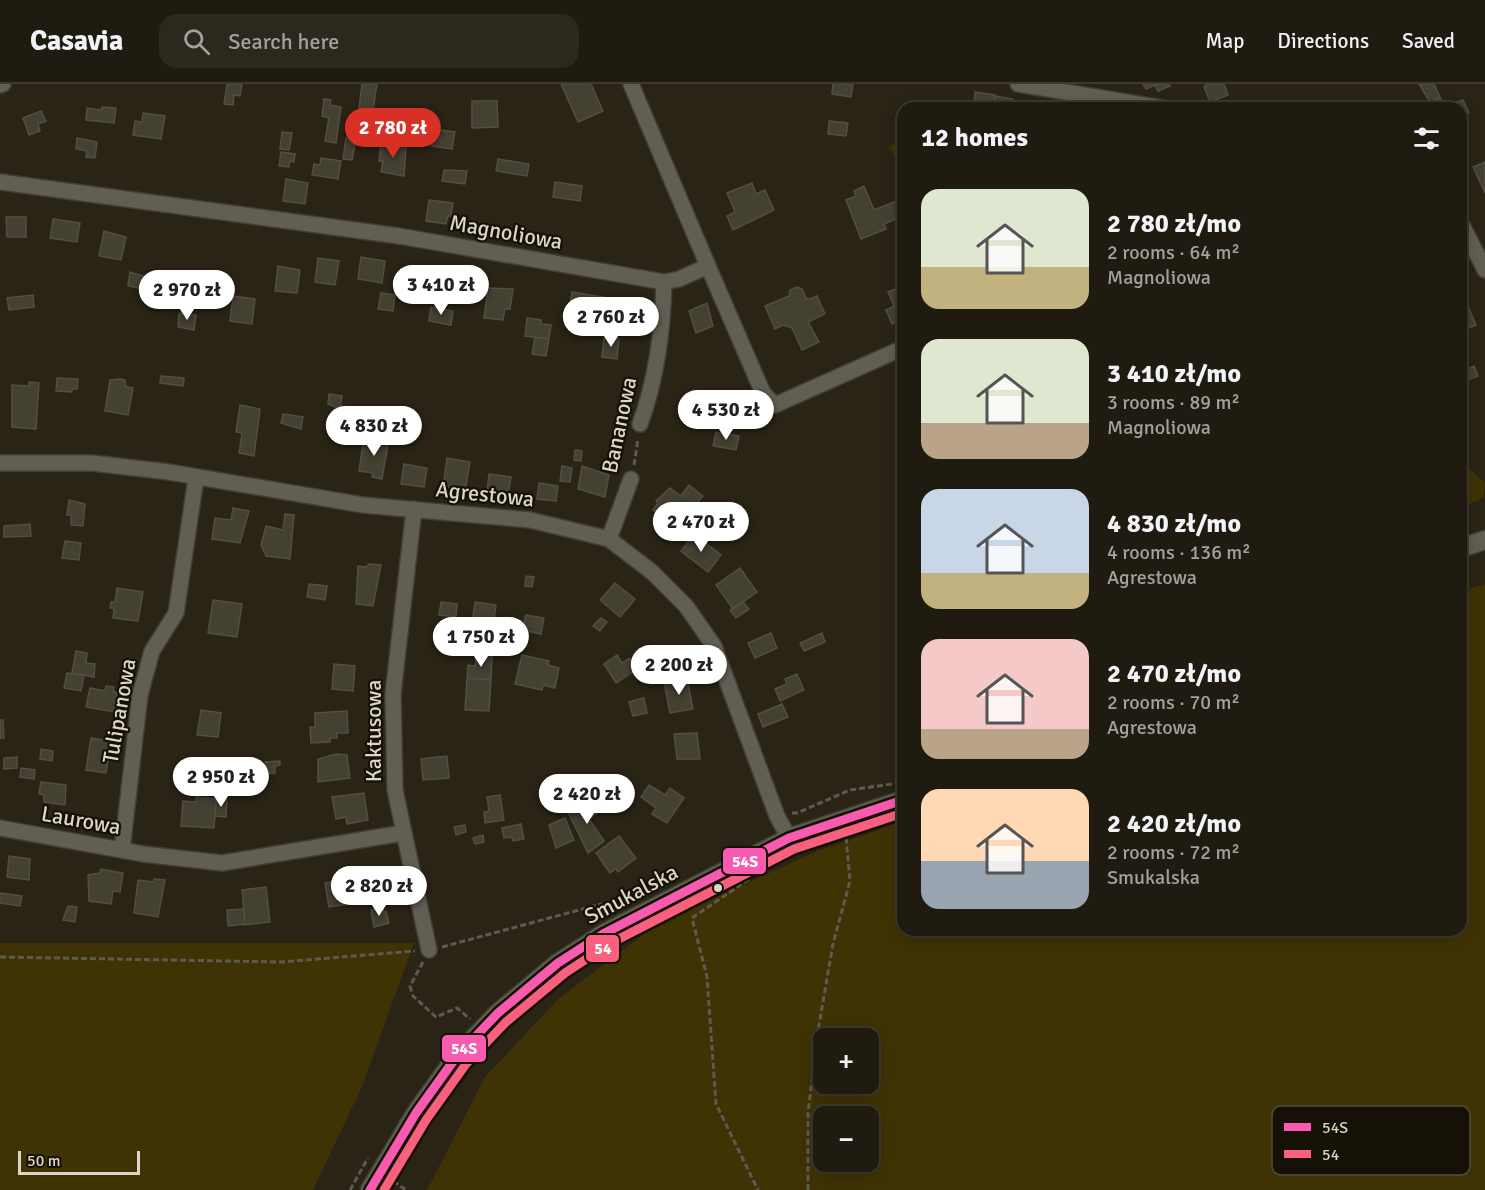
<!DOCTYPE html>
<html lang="en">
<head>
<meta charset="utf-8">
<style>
  body { margin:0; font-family:Signika,sans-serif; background:#2c281e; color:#f1f3f6; height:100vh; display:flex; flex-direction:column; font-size:22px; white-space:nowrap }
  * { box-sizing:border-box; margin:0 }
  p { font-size:20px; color:#a1a19f }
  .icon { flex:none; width:33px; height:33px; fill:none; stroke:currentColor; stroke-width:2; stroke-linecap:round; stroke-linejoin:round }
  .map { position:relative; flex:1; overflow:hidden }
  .panel { position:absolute; left:897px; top:18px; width:570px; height:834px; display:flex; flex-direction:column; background:#1f1b10; border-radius:18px; box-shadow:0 3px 15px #0003,0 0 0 2px #3c3930 }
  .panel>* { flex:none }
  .fabs { position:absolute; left:813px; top:944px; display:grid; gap:12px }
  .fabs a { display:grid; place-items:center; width:66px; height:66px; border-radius:12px; background:#1f1b10; box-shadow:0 3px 15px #0003,0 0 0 2px #3c3930; font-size:30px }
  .scale { position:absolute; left:18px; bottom:15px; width:122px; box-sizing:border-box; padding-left:6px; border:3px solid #dbd6c6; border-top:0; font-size:16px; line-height:21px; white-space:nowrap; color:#dbd6c6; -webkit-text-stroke:4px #151106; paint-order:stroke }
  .price { position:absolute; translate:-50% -51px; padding:0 14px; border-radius:21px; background:#fff; color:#222; font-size:20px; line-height:39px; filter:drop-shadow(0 2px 3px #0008) }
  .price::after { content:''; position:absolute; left:50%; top:36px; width:18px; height:14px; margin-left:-9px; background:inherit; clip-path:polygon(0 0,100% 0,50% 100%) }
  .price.current { background:#d93025; color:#fff }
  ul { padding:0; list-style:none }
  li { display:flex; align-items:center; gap:18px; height:150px; padding:0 24px }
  li span { display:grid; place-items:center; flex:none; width:168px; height:120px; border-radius:18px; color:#555 }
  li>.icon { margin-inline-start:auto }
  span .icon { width:72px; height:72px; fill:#fffc; stroke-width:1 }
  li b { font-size:26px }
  h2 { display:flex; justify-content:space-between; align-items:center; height:72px; padding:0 24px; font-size:26px }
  header { display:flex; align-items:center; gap:36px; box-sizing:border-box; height:84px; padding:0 30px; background:#1f1b10; border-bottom:2px solid #3c3930 }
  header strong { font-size:28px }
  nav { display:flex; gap:33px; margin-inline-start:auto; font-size:21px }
  .search { width:420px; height:54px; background:#2c281e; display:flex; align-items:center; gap:15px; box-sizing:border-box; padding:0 21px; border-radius:18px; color:#a1a19f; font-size:22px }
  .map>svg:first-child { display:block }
  .green { fill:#3f3205; fill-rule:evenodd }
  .building { fill:#444133; stroke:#524e41; stroke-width:1.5 }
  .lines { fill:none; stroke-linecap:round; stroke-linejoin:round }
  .minor-casing { stroke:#423e33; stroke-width:18 }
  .tertiary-casing { stroke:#423e33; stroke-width:21 }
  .path { stroke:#5e5a50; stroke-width:3; stroke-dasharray:6 3; stroke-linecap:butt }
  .minor { stroke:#615e53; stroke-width:15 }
  .tertiary { stroke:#615e53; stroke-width:18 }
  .bus-1-casing { stroke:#151106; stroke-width:14 }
  .bus-2-casing { stroke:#151106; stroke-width:14 }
  .bus-1 { stroke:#f75aaf; stroke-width:9 }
  .bus-2 { stroke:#f8607d; stroke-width:9 }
  .bus-dot { fill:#dbd6c6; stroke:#151106; stroke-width:2 }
  .labels { text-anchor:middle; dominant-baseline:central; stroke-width:4.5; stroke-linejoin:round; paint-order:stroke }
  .street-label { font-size:22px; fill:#dbd6c6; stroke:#151106 }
  .key { fill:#151106; stroke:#504c40; stroke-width:1.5 }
  .key-label { font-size:16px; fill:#dbd6c6 }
  .line-badge { stroke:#151106; stroke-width:2 }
  .badge-label { font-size:16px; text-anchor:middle; font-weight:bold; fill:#fff }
</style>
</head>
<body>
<header>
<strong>Casavia</strong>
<div class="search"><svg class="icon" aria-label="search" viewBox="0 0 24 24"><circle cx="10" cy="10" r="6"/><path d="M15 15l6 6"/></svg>Search here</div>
<nav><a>Map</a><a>Directions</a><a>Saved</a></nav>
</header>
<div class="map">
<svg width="1485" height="1106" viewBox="0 0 1485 1106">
  <rect width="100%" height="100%" fill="#292415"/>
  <path class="green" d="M 903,55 L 903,90 L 889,62 Z
    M 1461,382 L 1466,382 L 1485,399 L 1484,413 L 1461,424 Z
    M 1485,500 L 1485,1106 L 427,1106 L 485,993 L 557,916 L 656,841 L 815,768 L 903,737 L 903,846 L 1461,846 L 1461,507 ZM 824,954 L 868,954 L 868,999 L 824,999 ZM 824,1032 L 868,1032 L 868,1077 L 824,1077 Z
    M 0,859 L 414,859 L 362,1003 L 313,1106 L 0,1106 Z"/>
  <path class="building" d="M 227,0 L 242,0 L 240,12 L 234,11 L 233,21 L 224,20 Z
    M 362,0 L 377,0 L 373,26 L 359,24 Z
    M 561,0 L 591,0 L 603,27 L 578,38 Z
    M 833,0 L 853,0 L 851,13 L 832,10 Z
    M 1143,0 L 1169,0 L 1170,2 L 1158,7 L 1155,1 L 1146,5 Z
    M 1207,0 L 1224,0 L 1228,11 L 1210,18 L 1204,3 Z
    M 1419,0 L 1434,0 L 1440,13 L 1430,18 Z
    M 975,8 L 995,11 L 993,24 L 974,21 Z
    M 995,12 L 1013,15 L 1012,24 L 993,24 Z
    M 1440,13 L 1444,24 L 1433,24 L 1430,18 Z
    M 324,15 L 331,16 L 330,21 L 341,23 L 336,59 L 325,57 L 329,34 L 322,32 Z
    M 1463,16 L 1469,29 L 1461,32 L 1461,24 L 1444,23 Z
    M 472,17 L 497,17 L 498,43 L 472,44 Z
    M 974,20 L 992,24 L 972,24 Z
    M 102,23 L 116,24 L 114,39 L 86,36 L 87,24 L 102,26 Z
    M 41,27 L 46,37 L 38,40 L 40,47 L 29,51 L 23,34 Z
    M 143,29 L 165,32 L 161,55 L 133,51 L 135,37 L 142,38 Z
    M 829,37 L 848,39 L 846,52 L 828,50 Z
    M 434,45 L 455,48 L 452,65 L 432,62 Z
    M 282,48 L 292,49 L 289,66 L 280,65 Z
    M 77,54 L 97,58 L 95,74 L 86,73 L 87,67 L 76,65 Z
    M 346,54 L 356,55 L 352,76 L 343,75 Z
    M 381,59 L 406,63 L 404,92 L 381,88 L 383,77 L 379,77 Z
    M 281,68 L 295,70 L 294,78 L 290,77 L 289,83 L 279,82 Z
    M 321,74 L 341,77 L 338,95 L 312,91 L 314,80 L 320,81 Z
    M 498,75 L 529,80 L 527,92 L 496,87 Z
    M 1485,78 L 1485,109 L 1473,83 Z
    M 444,86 L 467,87 L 465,100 L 442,97 Z
    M 286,95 L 308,99 L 305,120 L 283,117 Z
    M 555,98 L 582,102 L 580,117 L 553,113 Z
    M 752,99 L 756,110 L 765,106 L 774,126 L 733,146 L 727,132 L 735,128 L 727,109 Z
    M 864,102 L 874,126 L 903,114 L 903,132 L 884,140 L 886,145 L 861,155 L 846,116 L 856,112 L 854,107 Z
    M 429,116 L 453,119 L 451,132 L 448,131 L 446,140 L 426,137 Z
    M 6,133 L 26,133 L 26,153 L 7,153 Z
    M 53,135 L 80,139 L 77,158 L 50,154 Z
    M 104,147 L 126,153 L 121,176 L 99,172 Z
    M 361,173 L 385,177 L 382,199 L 358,195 Z
    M 318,174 L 339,177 L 335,201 L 315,198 Z
    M 278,182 L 300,186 L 297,209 L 275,207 Z
    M 130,188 L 146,193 L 145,205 L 128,202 Z
    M 797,203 L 802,205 L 806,214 L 810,215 L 817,212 L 825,230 L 808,238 L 819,258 L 802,266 L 792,244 L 783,241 L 775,245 L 765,222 L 789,212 L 790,206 Z
    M 900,203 L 903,205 L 903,235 L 892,240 L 886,226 L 894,222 L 888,208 Z
    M 488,204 L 513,205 L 510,225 L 505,225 L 503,236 L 484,234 Z
    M 572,208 L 603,213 L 599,240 L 568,235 Z
    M 381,209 L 395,211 L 393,227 L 378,225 Z
    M 33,211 L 34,223 L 9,226 L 7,214 Z
    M 233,212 L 255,215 L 252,240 L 230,237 Z
    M 707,219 L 713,242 L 696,249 L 689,227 Z
    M 1467,220 L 1476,241 L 1461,247 L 1461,222 Z
    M 617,221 L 635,224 L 634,232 L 640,233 L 638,246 L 614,243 Z
    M 431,223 L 453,227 L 451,241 L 429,237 Z
    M 179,229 L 196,231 L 194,246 L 178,243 Z
    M 527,234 L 541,236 L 541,240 L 551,241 L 549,255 L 525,252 Z
    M 535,253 L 549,255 L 546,272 L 532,270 Z
    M 604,254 L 619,255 L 617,275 L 602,273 Z
    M 1464,275 L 1468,285 L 1474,282 L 1478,292 L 1461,298 L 1461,276 Z
    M 161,292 L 184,294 L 183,302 L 160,299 Z
    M 57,294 L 78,295 L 77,305 L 72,305 L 72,308 L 56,307 Z
    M 121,295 L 125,296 L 126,303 L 133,304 L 128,331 L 105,327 L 110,296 Z
    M 29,298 L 39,299 L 36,345 L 12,343 L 12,301 L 29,302 Z
    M 329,310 L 342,312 L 340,325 L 328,320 Z
    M 240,321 L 260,325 L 254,372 L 239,369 L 242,349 L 236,348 Z
    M 283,330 L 303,333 L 301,345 L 281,339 Z
    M 716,348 L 739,352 L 736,366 L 713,362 Z
    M 375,352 L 389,355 L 382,395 L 372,393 L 373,389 L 359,387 L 363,359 L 374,360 Z
    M 575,366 L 582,367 L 581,377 L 574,376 Z
    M 447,374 L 470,378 L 465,407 L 443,403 Z
    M 404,380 L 427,384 L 424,403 L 401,400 Z
    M 562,382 L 572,384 L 570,398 L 560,397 Z
    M 582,382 L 609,391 L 605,413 L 578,405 Z
    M 489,390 L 511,393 L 508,410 L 487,407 Z
    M 539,399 L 558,402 L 556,417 L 537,415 Z
    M 689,401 L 703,412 L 676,442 L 679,444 L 669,456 L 655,445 L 664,434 L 653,426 L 658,419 L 656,417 L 670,404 L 681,412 Z
    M 69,416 L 85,420 L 83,442 L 71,441 L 71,431 L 67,431 Z
    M 233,424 L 249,427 L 240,459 L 212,455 L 215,434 L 231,436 Z
    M 285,430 L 294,431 L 290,475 L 266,472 L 261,461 L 266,442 L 283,446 Z
    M 30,440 L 31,452 L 4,453 L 4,442 Z
    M 694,450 L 721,471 L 708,488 L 681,467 Z
    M 65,457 L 81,459 L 79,476 L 62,474 Z
    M 369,480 L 381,481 L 373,522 L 356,520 L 358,482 L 366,483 Z
    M 740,484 L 757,508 L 733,525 L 716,501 Z
    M 526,492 L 534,493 L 532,503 L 525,502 Z
    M 615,499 L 635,515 L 620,533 L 600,516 Z
    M 309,500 L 327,502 L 325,516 L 307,513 Z
    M 117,504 L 143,508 L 138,537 L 113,534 L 114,524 L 110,524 L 111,518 L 115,518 Z
    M 213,516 L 242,520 L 237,553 L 208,549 Z
    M 441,518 L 457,520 L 456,533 L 439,531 Z
    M 475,518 L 496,521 L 493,544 L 472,541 Z
    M 743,518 L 749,525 L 736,534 L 730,526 Z
    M 526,531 L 544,534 L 541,550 L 522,546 Z
    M 601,534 L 607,538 L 600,547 L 593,542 Z
    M 470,546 L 490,548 L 489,561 L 469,559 Z
    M 771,549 L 777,564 L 755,574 L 748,559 Z
    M 822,549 L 825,558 L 804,567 L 800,559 Z
    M 76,567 L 87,569 L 86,579 L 95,580 L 94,593 L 72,589 Z
    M 476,571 L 492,572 L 491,596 L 467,594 L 468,581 L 475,582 Z
    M 522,571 L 549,577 L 548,581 L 559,584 L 555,604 L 543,601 L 542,606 L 515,600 Z
    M 617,571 L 622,579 L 630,574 L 637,585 L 616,599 L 604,580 Z
    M 334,580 L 355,582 L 353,607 L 332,605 Z
    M 67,589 L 84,591 L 81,607 L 64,604 Z
    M 797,590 L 804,606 L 780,617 L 775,605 L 787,600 L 785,595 Z
    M 467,594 L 491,596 L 489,627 L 465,626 Z
    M 687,594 L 693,625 L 670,629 L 664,598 Z
    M 106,602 L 114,603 L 113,608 L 117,608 L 114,628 L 86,623 L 90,604 L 105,607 Z
    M 644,614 L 647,629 L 633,632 L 629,618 Z
    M 782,620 L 788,633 L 763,643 L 758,630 Z
    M 201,626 L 221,629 L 218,653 L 197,651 Z
    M 347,627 L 348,649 L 337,649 L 337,654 L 330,654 L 330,658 L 311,659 L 310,643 L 315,643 L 315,629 Z
    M 0,636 L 3,636 L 4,654 L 0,654 Z
    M 697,649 L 700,675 L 677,675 L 674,650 Z
    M 91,654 L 111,657 L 106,689 L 86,686 Z
    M 41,665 L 53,667 L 52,677 L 40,675 Z
    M 336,670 L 347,671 L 350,694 L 318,698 L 318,675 Z
    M 447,672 L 449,694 L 423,696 L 421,675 Z
    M 17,673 L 17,684 L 4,685 L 4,674 Z
    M 280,677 L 280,681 L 275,682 L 275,689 L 267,690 L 265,678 Z
    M 21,684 L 35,686 L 34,695 L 20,693 Z
    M 41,698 L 66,701 L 65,721 L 44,718 L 44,711 L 39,710 Z
    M 649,701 L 665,711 L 670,704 L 684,714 L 667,739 L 652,730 L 656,724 L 641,713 Z
    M 364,709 L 368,736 L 347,740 L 346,733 L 336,735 L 332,713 Z
    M 500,711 L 504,736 L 485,739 L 484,728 L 489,727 L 487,713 Z
    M 196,713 L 216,715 L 214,744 L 181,742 L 183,717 L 196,718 Z
    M 591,714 L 600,727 L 589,735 L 604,757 L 588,769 L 569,730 Z
    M 216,715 L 227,716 L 226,733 L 215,732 Z
    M 565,734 L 574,756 L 556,764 L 549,741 Z
    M 521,740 L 524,755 L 513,757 L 512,753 L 504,754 L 502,744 Z
    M 465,741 L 466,748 L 456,751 L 454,743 Z
    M 483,751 L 484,758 L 475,760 L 473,754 Z
    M 619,752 L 636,774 L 618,788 L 616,785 L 610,789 L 596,769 Z
    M 9,772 L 30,775 L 29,796 L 7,793 Z
    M 101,785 L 123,789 L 120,808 L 113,807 L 111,820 L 89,817 L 88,791 L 100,789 Z
    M 346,791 L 349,820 L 329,823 L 325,799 L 337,797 L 337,792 Z
    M 154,795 L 165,796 L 158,833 L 134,829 L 138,796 L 154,798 Z
    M 266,803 L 270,838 L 242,841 L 245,840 L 242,806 Z
    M 0,809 L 22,812 L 20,822 L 0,819 Z
    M 68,822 L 77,823 L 75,838 L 63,836 Z
    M 382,823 L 384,828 L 386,827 L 389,839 L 374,843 L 371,826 Z
    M 244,825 L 245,840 L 228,842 L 227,826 Z"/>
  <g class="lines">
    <defs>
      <path id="minor" d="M 631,0 L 708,182
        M 1018,0 L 1162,24
        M 0,1 L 3,0
        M 0,98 L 399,152 L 664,198 L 679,195 L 708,182 L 763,309 L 775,321 L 903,264
        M 1461,139 L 1485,186
        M 640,340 C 656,296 663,245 664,198
        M 0,379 L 92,379 L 169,388 L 363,421 L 530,436 L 609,455 L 652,488 L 686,522 L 714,562 L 777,732 L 789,754
        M 414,425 L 393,610 L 395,706 L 429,866
        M 609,455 L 631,395
        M 0,744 L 143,770 L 222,779 L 403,749
        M 122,766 L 140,611 L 152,567 L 176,529 L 196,394"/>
      <path id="tertiary" d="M 1461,464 L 1485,456
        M 370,1106 L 416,1029 L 457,972 L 498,929 L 558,879 L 603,850 L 789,754 L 903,716"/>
    </defs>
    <use href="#minor" class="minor-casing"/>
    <use href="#tertiary" class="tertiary-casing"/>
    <path class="path" d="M 634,381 L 638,355
      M 792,729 L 797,729 L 850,706 L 899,699
      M 749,795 L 692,834 L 707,893 L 716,1020 L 758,1106
      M 442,863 L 601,820 L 607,831
      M 0,873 L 283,878 L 415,867
      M 423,878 L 410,902 L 413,912 L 436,933 L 457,924 L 470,935
      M 393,1097 L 406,1106
      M 350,1106 L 368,1074
      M 808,1106 L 808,1029 L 818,947 L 833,860 L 850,797 L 846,752"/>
    <use href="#minor" class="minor"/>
    <use href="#tertiary" class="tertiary"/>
    <defs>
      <path id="bus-1" d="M 370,1106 L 416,1029 L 457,972 L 498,929 L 558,879 L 603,850 L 789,754 L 903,716"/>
      <path id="bus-2" d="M 384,1106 L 426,1036 L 466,980 L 506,938 L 565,889 L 609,860 L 794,765 L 903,729"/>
    </defs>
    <use href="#bus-1" class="bus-1-casing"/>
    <use href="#bus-2" class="bus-2-casing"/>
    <use href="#bus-1" class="bus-1"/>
    <use href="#bus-2" class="bus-2"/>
  </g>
  <circle class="bus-dot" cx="718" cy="804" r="5"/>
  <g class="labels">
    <g class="street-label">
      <text transform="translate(506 148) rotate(10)">Magnoliowa</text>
      <text transform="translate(619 341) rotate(-78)">Bananowa</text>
      <text transform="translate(485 410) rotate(6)">Agrestowa</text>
      <text transform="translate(119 627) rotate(-80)">Tulipanowa</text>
      <text transform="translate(373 647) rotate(-90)">Kaktusowa</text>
      <text transform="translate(81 736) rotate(10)">Laurowa</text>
      <text transform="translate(631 810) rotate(-28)">Smukalska</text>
    </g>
  </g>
  <rect x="1272" y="1022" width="198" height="69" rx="9" class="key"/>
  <rect x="1284" y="1039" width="27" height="8" fill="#f75aaf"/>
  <rect x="1284" y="1066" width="27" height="8" fill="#f8607d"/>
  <g class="key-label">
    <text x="1322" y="1049">54S</text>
    <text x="1322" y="1076">54</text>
  </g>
  <g class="line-badge">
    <rect x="722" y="763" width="45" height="28" rx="6" fill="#f75aaf"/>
    <rect x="585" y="850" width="35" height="29" rx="6" fill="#f8607d"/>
    <rect x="441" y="950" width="46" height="29" rx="6" fill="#f75aaf"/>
  </g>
  <g class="badge-label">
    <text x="745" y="783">54S</text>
    <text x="603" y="870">54</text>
    <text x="464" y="970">54S</text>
  </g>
</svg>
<div class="fabs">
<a>+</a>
<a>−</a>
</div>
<div class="scale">50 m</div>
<b class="price current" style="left:393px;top:75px">2 780 zł</b>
<b class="price" style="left:441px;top:232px">3 410 zł</b>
<b class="price" style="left:187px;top:237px">2 970 zł</b>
<b class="price" style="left:611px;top:264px">2 760 zł</b>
<b class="price" style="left:726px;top:357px">4 530 zł</b>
<b class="price" style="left:374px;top:373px">4 830 zł</b>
<b class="price" style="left:701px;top:469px">2 470 zł</b>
<b class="price" style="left:481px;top:584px">1 750 zł</b>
<b class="price" style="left:679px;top:612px">2 200 zł</b>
<b class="price" style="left:221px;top:724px">2 950 zł</b>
<b class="price" style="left:587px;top:741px">2 420 zł</b>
<b class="price" style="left:379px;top:833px">2 820 zł</b>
<section class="panel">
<h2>12 homes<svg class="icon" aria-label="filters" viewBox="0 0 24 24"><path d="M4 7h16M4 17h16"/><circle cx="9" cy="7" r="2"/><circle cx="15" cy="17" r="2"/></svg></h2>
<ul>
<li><span style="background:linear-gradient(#dfe7d0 65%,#c2b280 0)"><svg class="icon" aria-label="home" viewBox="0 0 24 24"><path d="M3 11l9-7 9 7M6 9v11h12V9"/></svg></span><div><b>2 780 zł/mo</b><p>2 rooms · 64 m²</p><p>Magnoliowa</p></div></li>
<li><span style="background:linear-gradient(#dfe7d0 70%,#b9a48a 0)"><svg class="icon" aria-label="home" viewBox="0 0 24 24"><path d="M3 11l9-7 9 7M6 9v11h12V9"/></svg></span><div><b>3 410 zł/mo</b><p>3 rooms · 89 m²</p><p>Magnoliowa</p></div></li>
<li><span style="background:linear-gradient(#c9d6e8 70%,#c2b280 0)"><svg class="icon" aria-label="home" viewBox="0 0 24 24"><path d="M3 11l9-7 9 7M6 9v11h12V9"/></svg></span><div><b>4 830 zł/mo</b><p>4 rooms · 136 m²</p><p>Agrestowa</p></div></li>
<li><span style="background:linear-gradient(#f6c9c9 75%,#b9a48a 0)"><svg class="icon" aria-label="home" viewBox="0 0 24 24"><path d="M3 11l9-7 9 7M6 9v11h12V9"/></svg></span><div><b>2 470 zł/mo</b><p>2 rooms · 70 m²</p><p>Agrestowa</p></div></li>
<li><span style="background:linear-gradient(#ffd9b3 60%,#9aa5b1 0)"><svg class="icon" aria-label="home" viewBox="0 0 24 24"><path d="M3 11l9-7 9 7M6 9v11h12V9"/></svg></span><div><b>2 420 zł/mo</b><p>2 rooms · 72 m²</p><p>Smukalska</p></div></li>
</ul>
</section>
</div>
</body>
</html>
